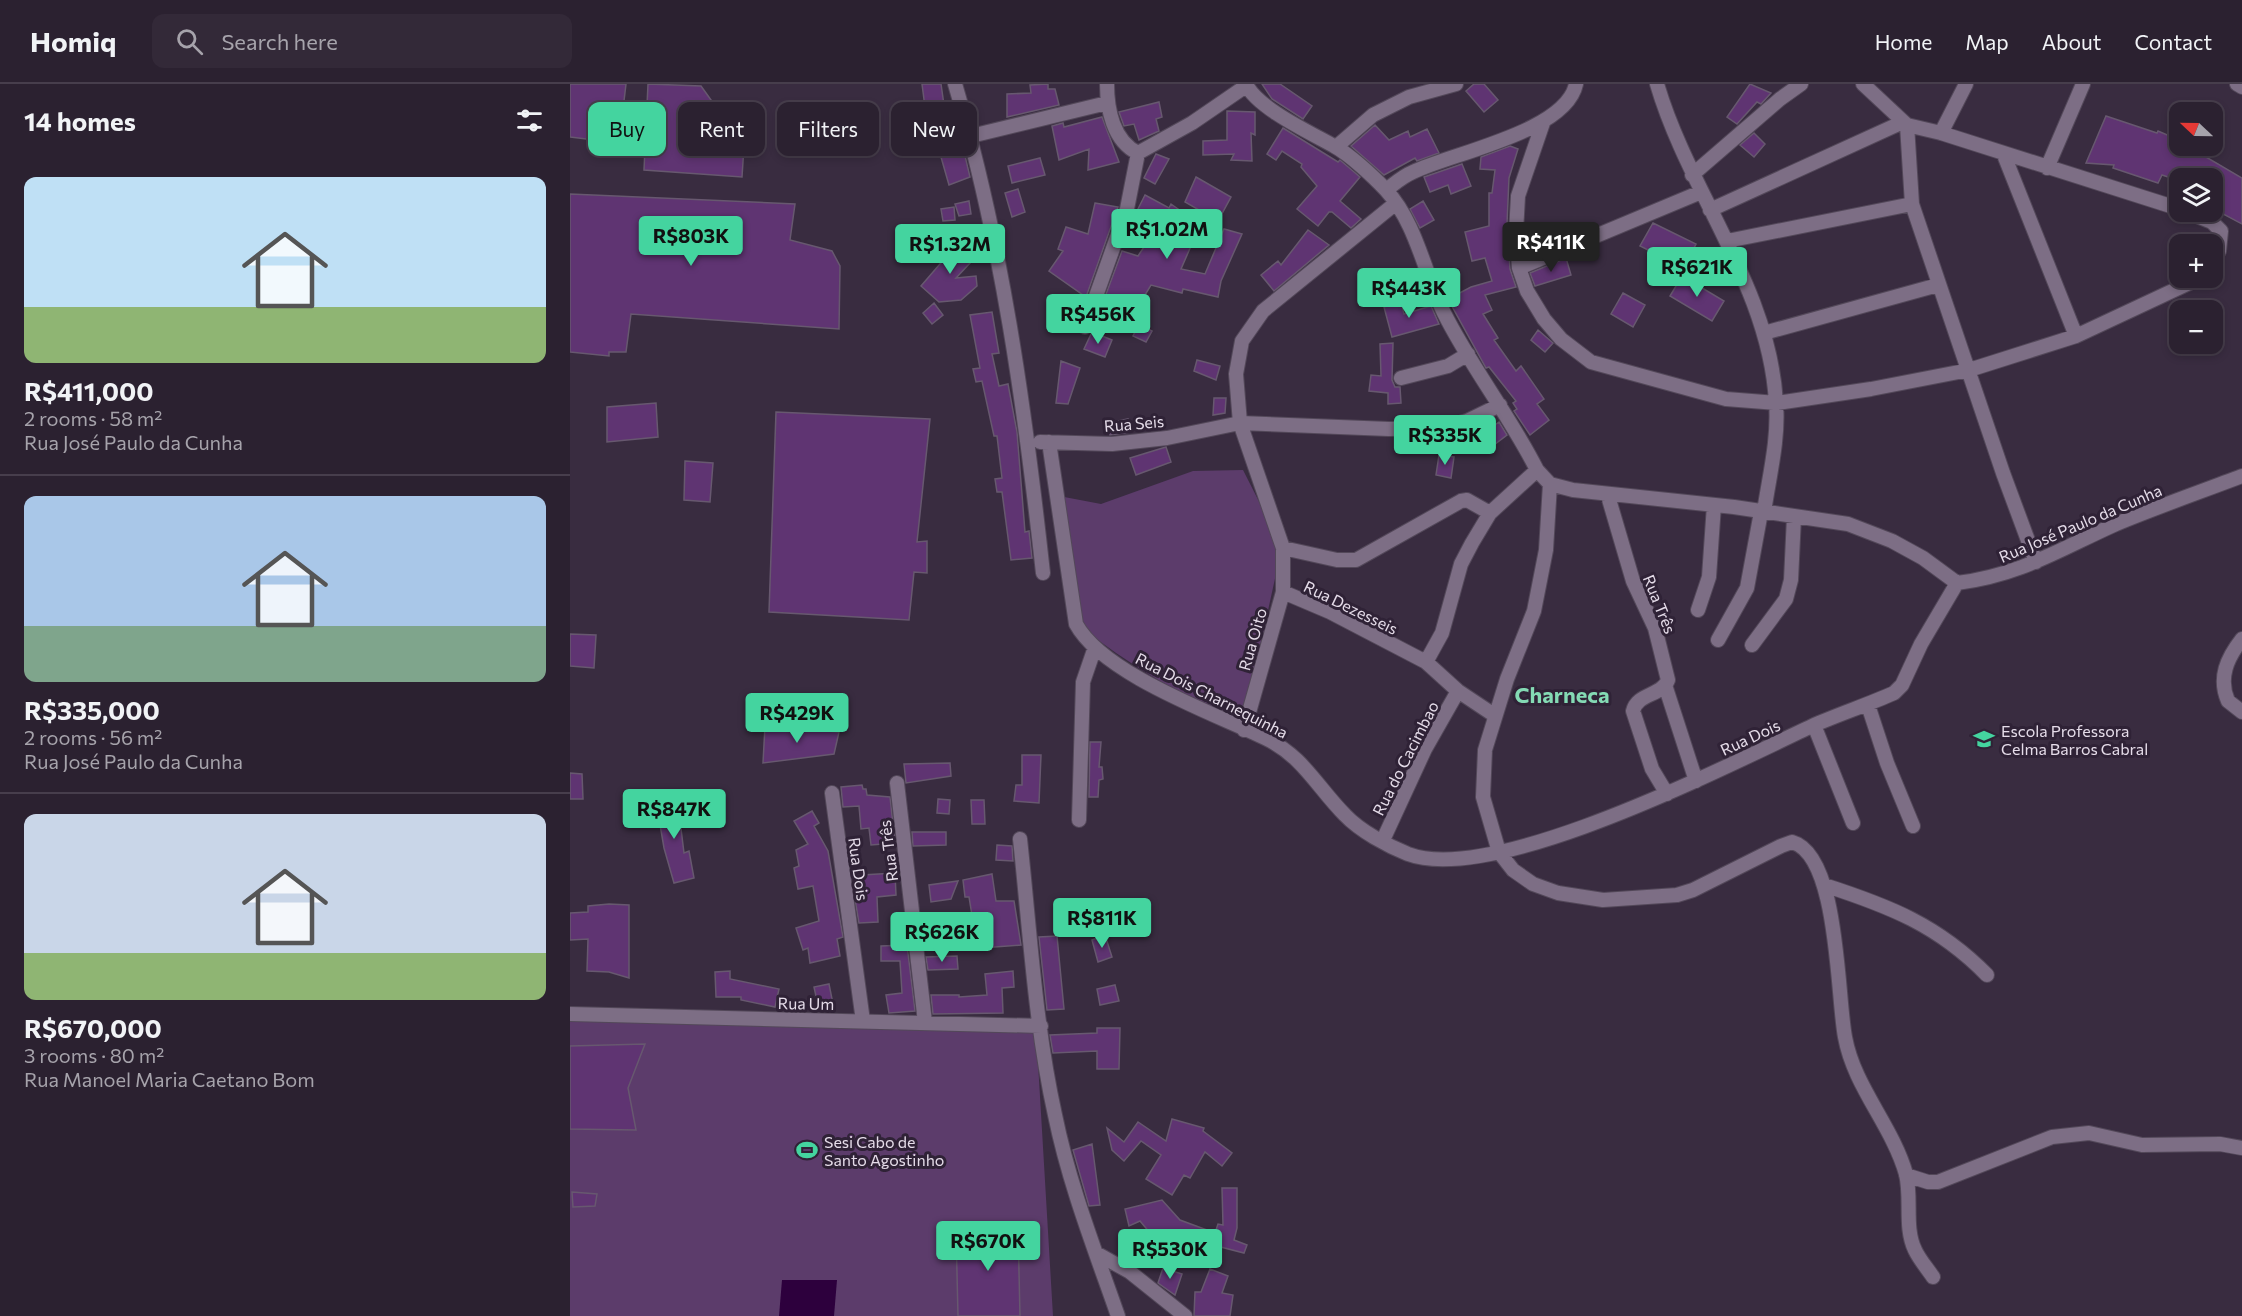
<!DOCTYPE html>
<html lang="en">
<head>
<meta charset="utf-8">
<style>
  body { margin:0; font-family:Commissioner,sans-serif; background:#332938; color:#f1f3f6; height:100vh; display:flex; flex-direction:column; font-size:22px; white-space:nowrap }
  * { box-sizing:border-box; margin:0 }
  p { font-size:20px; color:#a6a3ab }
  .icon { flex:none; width:33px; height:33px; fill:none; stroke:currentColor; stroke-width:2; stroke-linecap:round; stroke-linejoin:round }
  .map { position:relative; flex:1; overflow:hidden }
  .panel { display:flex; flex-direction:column; background:#2b2130; width:570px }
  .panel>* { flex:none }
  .banner { position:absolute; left:18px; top:18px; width:570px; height:54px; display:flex; gap:12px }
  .needle { width:39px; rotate:292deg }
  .buttons { position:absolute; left:1599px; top:18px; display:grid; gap:12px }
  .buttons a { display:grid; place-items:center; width:54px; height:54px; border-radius:12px; background:#2b2130; box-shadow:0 3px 9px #0003,0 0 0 2px #473e4c; font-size:30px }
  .price { position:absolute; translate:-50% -51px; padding:0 14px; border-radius:6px; background:#44d49f; color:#111; font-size:20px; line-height:39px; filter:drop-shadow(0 2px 3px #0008) }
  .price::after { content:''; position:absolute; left:50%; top:36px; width:18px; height:14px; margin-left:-9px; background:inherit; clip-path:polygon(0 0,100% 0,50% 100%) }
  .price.active { background:#222; color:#fff }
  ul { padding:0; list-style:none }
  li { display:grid; align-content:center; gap:12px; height:318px; padding:0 24px }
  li+li { border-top:2px solid #473e4c }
  li span { display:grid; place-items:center; height:186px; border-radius:12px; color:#555 }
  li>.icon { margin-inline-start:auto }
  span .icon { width:108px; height:108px; fill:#fffc; stroke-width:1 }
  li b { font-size:26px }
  h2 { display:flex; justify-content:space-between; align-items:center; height:72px; padding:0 24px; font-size:26px }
  .chip { padding:0 21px; border-radius:12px; background:#2b2130; box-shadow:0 3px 9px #0003,0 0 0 2px #473e4c; font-size:21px; line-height:54px }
  .chip.active { background:#44d49f; color:#111 }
  header { display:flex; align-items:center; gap:36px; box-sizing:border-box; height:84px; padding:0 30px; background:#2b2130; border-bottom:2px solid #473e4c }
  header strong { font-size:28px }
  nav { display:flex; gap:33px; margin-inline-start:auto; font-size:21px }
  .search { width:420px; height:54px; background:#332938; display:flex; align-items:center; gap:15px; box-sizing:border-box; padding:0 21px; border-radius:12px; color:#a6a3ab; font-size:22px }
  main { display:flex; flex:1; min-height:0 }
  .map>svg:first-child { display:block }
  .green { fill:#5c3c6b }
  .water { fill:#2d003d }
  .building { fill:#5f3472; stroke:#67586f; stroke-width:1.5 }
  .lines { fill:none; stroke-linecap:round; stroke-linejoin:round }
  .minor-casing { stroke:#534859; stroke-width:16 }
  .minor { stroke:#7d6e85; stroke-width:14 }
  .labels { text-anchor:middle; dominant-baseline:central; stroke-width:6; stroke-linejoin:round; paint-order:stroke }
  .street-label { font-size:16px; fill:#e5dce9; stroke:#2f2236 }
  .poi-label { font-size:16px; fill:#e5dce9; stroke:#2f2236; text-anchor:start }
  .district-label { font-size:22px; font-weight:bold; fill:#84dab4; stroke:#2f2236 }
</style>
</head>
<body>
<header>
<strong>Homiq</strong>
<div class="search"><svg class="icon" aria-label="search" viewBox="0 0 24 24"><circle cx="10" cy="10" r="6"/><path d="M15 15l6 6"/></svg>Search here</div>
<nav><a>Home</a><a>Map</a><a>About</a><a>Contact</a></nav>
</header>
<main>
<section class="panel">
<h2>14 homes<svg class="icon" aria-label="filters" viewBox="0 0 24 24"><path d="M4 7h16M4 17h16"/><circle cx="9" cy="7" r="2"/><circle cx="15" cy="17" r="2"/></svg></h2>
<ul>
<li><span style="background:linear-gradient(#bfe0f5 70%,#8fb573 0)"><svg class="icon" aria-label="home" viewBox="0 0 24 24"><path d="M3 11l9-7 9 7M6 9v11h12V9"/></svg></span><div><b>R$411,000</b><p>2 rooms · 58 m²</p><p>Rua José Paulo da Cunha</p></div></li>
<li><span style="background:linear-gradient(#a9c7e8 70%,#7fa58c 0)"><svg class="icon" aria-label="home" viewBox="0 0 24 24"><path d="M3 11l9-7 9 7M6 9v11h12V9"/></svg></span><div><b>R$335,000</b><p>2 rooms · 56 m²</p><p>Rua José Paulo da Cunha</p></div></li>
<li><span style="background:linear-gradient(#c9d6e8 75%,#8fb573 0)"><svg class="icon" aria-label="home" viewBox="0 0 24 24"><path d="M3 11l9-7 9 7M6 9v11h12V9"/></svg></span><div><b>R$670,000</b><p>3 rooms · 80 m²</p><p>Rua Manoel Maria Caetano Bom</p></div></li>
</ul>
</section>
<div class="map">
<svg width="1672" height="1232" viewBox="0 0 1672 1232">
  <rect width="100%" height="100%" fill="#392c40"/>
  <path class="green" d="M 673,386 L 710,459 L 708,481 L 673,640 C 613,613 559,581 507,540 L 489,412 L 531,420 L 623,387 Z
    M 0,932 L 466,945 L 483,1232 L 0,1232 Z"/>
  <path class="water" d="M 212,1196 L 267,1196 L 264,1232 L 209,1232 Z"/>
  <path class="building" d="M 0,0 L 56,0 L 49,59 L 0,53 Z
    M 78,0 L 131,2 L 174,62 L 172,93 L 74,86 Z
    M 352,0 L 371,0 L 375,28 L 356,31 Z
    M 478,0 L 478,5 L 485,5 L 489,21 L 437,33 L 437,10 L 461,9 L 460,1 Z
    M 692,0 L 710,0 L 742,22 L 733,35 L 702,15 Z
    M 904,0 L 914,0 L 928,16 L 914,28 L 896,7 Z
    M 1180,0 L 1201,9 L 1191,20 L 1187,18 L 1167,40 L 1157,33 Z
    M 589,18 L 592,33 L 586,35 L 589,47 L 569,56 L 564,40 L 554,42 L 549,28 Z
    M 657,27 L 685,28 L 685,51 L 681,49 L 682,77 L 661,76 L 664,70 L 633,71 L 633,57 L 657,56 Z
    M 1536,32 L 1587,49 L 1588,47 L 1609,56 L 1609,65 L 1636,73 L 1672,94 L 1672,140 L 1642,124 L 1642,94 L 1610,94 L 1610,97 L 1592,91 L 1588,99 L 1543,84 L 1544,81 L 1516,79 Z
    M 532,33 L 549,78 L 518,86 L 519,65 L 489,76 L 482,42 L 493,39 L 494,43 Z
    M 805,41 L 819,56 L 838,47 L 840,53 L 857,45 L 869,69 L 847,77 L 845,74 L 814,91 L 781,62 Z
    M 713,44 L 768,78 L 770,76 L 790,93 L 770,117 L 791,135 L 781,144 L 762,128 L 759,128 L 748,142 L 727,125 L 747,102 L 731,83 L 732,80 L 712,67 L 706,76 L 697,70 Z
    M 1184,49 L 1195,60 L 1184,73 L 1170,61 Z
    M 391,55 L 400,93 L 379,101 L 367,59 Z
    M 940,62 L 948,65 L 939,94 L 937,140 L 940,185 L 946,203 L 915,211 L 922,226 L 913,230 L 928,254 L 924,256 L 946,287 L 951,282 L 974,315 L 967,320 L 979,336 L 960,351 L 944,327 L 947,325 L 943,319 L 946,317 L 919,283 L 916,284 L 878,215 L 901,203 L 922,197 L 915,174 L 902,177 L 895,148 L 919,142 L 919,109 L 922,109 L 925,86 L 910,85 L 911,73 Z
    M 586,70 L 599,75 L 585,100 L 574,94 Z
    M 470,74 L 475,91 L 442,99 L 438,82 Z
    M 892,80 L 901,102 L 881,110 L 878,101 L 860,108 L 854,93 Z
    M 626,93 L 661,113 L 648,137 L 615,118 Z
    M 448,105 L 455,128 L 442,133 L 435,109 Z
    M 0,110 L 225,120 L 220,156 L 262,167 L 270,182 L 269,245 L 61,230 L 56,268 L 39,268 L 39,272 L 0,268 Z
    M 575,111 L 599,124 L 601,120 L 618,132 L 608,157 L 621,162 L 611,185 L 635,190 L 654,145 L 672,150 L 651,197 L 648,213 L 613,205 L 612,209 L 581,201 L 564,229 L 535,213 L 552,167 L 568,172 L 586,145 L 564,133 Z
    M 399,117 L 401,130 L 389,132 L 385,120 Z
    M 853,117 L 864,136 L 850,144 L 840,125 Z
    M 525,119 L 548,123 L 516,213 L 479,187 L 493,167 L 488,165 L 496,143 L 518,150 Z
    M 384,123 L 385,136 L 373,137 L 371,125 Z
    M 1083,139 L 1126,160 L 1114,184 L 1070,162 Z
    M 738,146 L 759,161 L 704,207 L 691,191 L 708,177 L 711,181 Z
    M 375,152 L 391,162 L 389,166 L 401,178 L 386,194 L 406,192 L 407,202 L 391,216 L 369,218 L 351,202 L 376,173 L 366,166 Z
    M 996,174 L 1001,191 L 965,202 L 960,189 Z
    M 1112,192 L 1154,217 L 1142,237 L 1100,212 Z
    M 1053,209 L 1075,221 L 1063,243 L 1041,230 Z
    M 831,218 L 834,230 L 861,222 L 869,240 L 822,253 L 814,223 Z
    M 364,219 L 373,231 L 362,240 L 353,229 Z
    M 422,228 L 429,269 L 422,270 L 429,302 L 438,300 L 447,348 L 455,448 L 459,447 L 462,474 L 441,476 L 432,408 L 427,408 L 425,395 L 432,394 L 427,352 L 424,352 L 412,297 L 406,298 L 403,285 L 410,284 L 400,231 Z
    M 569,240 L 582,247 L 576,258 L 563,252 Z
    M 968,246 L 983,259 L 975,268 L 961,256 Z
    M 522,248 L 542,256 L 535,273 L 514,265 Z
    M 823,259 L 822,296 L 825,303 L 830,303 L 831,319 L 818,320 L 818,309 L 799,307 L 801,291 L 811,292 L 810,260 Z
    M 627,276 L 650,282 L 646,296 L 624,287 Z
    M 491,277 L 510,284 L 498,320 L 486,319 Z
    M 644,314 L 656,314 L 655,329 L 643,331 Z
    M 86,319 L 88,353 L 37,358 L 37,323 Z
    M 206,328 L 360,335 L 347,458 L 357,457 L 357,489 L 344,488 L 339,536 L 199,528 Z
    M 558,335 L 560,348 L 540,351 L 538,339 Z
    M 929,338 L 937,351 L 916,367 L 907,354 Z
    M 596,363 L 601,378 L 566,391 L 560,374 Z
    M 869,371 L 884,373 L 881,394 L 866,391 Z
    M 115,377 L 143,379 L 140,418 L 114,416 Z
    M 0,550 L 26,551 L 24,584 L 0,582 Z
    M 195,642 L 269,648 L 264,670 L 193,679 Z
    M 520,658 L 531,658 L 529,683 L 532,683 L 533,695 L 529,696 L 528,713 L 519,713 Z
    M 452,671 L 471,671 L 469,719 L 444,717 L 446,701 L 452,701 Z
    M 380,679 L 381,692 L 336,699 L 334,680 Z
    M 0,689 L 12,690 L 13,715 L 0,715 Z
    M 292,701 L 293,705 L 296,705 L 297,711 L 320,713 L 325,759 L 301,761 L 299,744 L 291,745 L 289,722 L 273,723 L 271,703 Z
    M 107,712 L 114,769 L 119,767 L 124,794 L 104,799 L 94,764 L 86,717 Z
    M 368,715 L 380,716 L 379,730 L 367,729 Z
    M 401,716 L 414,716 L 415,740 L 402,740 Z
    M 242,727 L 249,739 L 244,742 L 258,767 L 273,853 L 267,855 L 270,872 L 240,879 L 238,864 L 233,866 L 226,844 L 249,837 L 243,802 L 228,805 L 224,784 L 229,782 L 226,766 L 238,760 L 224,737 Z
    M 342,748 L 376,748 L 376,761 L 343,762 Z
    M 427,761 L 442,762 L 443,777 L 426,776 Z
    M 325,789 L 326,811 L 307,813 L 308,838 L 289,839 L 285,815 L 294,815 L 292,791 Z
    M 422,790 L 426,817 L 444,817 L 451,861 L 398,865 L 397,844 L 404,844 L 399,813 L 395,813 L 393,796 Z
    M 388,797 L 381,815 L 361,818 L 359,801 Z
    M 39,820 L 59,821 L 59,894 L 39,888 L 17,887 L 18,855 L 0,856 L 0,829 L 18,828 L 18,822 Z
    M 353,835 L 370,842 L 365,854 L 356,850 Z
    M 535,851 L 542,873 L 528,878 L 522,856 Z
    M 487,852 L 494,925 L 477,926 L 469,853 Z
    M 337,861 L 345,927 L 319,929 L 316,911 L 332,909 L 330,877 L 311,877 L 311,862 Z
    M 387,872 L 388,885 L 358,886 L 356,873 Z
    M 160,887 L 160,895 L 209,905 L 205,923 L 171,916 L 171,913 L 146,913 L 145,888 Z
    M 443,887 L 444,903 L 432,904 L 433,929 L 363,930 L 361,911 L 389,911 L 389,913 L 417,911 L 415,890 Z
    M 259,900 L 264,925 L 249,926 L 244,903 Z
    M 545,901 L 549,917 L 530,921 L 527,905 Z
    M 527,944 L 550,944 L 549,985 L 527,985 L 527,967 L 483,969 L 480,951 L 527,949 Z
    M 75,960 L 58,1004 L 66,1046 L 0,1045 L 0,962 Z
    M 602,1035 L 634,1044 L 633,1047 L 662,1069 L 652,1082 L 635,1068 L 620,1094 L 614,1091 L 602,1111 L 576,1095 L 591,1071 L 571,1057 L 554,1077 L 542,1066 L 537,1044 L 554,1058 L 568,1038 L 596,1057 Z
    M 522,1060 L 530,1121 L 519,1122 L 503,1066 Z
    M 652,1104 L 667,1104 L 667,1144 L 664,1156 L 677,1161 L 674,1169 L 635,1159 L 634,1161 L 603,1149 L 590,1161 L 570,1137 L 559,1142 L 555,1125 L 592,1116 L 610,1136 L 645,1149 L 648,1140 L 653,1141 Z
    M 2,1108 L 27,1110 L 25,1122 L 3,1123 Z
    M 448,1144 L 450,1232 L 388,1232 L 386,1146 Z
    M 593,1184 L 612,1190 L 605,1211 L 588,1199 Z
    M 640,1185 L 658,1192 L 652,1209 L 663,1211 L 660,1232 L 624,1232 L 625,1208 L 631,1208 Z"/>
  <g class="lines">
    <defs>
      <path id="minor" d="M 385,0 C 432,158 455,325 473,489
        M 537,0 C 537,25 543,57 568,69 L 622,39 L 676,2
        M 676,0 C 687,24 741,49 764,62 C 779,70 804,93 816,106 C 847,140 854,189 874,229 C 901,283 940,332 967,386 L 980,400 L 1003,406 L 1164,423 L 1278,440 L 1322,457 L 1353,474 L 1387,499 C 1451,491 1490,465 1546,440 C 1587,423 1630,408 1672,392
        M 1087,0 C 1119,109 1200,203 1206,319 C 1209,355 1199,393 1194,428
        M 1293,0 L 1337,41 L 1371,49 L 1610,125
        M 1667,0 L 1672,3
        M 973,39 L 948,112 L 946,148 L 949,184 L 957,207 L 974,235 L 991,255 L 1021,278 L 1156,315 L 1207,319 L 1301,305 L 1399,286 L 1506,252 L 1630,194
        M 1337,41 L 1342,120 L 1433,389 L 1466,478
        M 1371,49 L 1396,0
        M 401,52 L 537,19
        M 766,63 L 803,31 L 839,13 L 886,0
        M 1434,71 L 1506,252
        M 1477,84 L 1513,0
        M 1122,91 L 1210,15 L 1231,0
        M 816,106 C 824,100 833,92 843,88 C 882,69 996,48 1006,0
        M 1140,126 L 1333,38
        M 1617,128 L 1642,138 L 1651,147 L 1649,167 L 1642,178
        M 1157,157 L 1342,120
        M 949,184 L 1131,108
        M 515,243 L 557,125 L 568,69
        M 1194,249 L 1368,201
        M 831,294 L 878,282 L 898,270
        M 470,358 L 542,360 L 597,354 L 670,339 L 819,345 L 872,344 L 897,337 L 930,321
        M 479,358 L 506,540 C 533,590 643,629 695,654 C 733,672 747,703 775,731 C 790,747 818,762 838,770 C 924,802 1158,681 1242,642 C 1269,630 1297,621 1324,609 L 1332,601 L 1351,560 L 1387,499
        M 980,400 L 976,466 L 964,527 L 937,595 L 915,666 L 913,713 L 929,768 L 943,786 L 963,800 L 988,809 L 1033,816 L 1107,811 L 1123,806 L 1211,762 L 1222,758 C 1269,771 1267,912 1275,953 C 1284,1003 1322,1041 1336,1090 C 1342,1114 1334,1144 1345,1166 C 1349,1175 1357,1184 1363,1193
        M 1038,412 L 1063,497 L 1085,544 L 1098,596 C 1092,612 1067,609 1063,627 L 1082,685 L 1097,710
        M 713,464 L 767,476 L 786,476 L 891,417 L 897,416 L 920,429
        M 713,508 L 760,528 L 856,578 L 888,607 L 924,631
        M 1128,526 L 1139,493 L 1144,421
        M 1672,555 C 1657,574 1648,594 1658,617 L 1672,628
        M 1148,556 L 1177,504 L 1191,428
        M 1182,561 L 1216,515 L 1221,496 L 1224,433
        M 856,578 L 872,549 L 891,480 L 902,459 L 920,429 L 967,386
        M 1095,601 L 1126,697
        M 1298,621 L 1317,679 L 1343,742
        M 1244,641 L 1283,739
        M 674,646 L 713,508 L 713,464 L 670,339 L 666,290 L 672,257 L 693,227 L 826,119
        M 327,699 L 355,938
        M 262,709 L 293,937
        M 509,736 L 513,598 L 524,566
        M 450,755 C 460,847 465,941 485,1031 C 499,1100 525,1166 548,1232
        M 813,756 L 855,665 L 888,607
        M 1254,801 C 1319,822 1368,841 1417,891
        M 0,930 L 471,942
        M 1336,1091 L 1358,1098 L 1368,1098 L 1482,1053 L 1519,1049 L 1572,1061 L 1650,1060 L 1672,1064
        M 526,1169 L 560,1188 L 615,1232"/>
    </defs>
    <use href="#minor" class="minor-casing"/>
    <use href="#minor" class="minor"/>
  </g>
  <defs>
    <symbol id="school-bare" viewBox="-9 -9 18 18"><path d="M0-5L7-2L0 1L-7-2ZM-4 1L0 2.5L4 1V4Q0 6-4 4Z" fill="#44d49f" stroke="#2f2236" stroke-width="2.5" paint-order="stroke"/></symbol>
    <symbol id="stadium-bare" viewBox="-9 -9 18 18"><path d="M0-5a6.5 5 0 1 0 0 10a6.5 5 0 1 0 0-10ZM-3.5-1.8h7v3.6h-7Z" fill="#44d49f" stroke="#2f2236" stroke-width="2.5" paint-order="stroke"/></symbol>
  </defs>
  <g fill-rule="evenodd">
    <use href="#school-bare" x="1399" y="640" width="30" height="30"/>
    <use href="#stadium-bare" x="222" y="1051" width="30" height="30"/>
  </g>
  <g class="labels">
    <g class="street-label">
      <text transform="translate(564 339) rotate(-5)">Rua Seis</text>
      <text transform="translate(1510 439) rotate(-23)">Rua José Paulo da Cunha</text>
      <text transform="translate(1090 520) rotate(68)">Rua Três</text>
      <text transform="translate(781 523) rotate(26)">Rua Dezesseis</text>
      <text transform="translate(682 555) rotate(-74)">Rua Oito</text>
      <text transform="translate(642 611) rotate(27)">Rua Dois Charnequinha</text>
      <text transform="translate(1180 653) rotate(-25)">Rua Dois</text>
      <text transform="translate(835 674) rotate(-63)">Rua do Cacimbao</text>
      <text transform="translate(318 767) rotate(-97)">Rua Três</text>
      <text transform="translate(289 785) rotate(82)">Rua Dois</text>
      <text transform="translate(236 919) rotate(1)">Rua Um</text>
    </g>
    <g class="poi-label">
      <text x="1431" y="646">Escola Professora<tspan x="1431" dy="18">Celma Barros Cabral</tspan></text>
      <text x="254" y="1057">Sesi Cabo de<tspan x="254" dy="18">Santo Agostinho</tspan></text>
    </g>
    <g class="district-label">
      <text x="992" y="610">Charneca</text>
    </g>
  </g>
</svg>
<div class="buttons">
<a><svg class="needle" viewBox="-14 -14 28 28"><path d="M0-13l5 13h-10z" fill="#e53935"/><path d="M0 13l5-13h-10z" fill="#a6a3ab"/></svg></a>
<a><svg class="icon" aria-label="layers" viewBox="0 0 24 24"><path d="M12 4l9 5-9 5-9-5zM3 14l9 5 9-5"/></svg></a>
<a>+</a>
<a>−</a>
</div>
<b class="price" style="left:597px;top:176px">R$1.02M</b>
<b class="price" style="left:121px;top:183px">R$803K</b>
<b class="price active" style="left:981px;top:189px">R$411K</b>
<b class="price" style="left:380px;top:191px">R$1.32M</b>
<b class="price" style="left:1127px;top:214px">R$621K</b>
<b class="price" style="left:839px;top:235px">R$443K</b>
<b class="price" style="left:528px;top:261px">R$456K</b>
<b class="price" style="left:875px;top:382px">R$335K</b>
<b class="price" style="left:227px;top:660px">R$429K</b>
<b class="price" style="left:104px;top:756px">R$847K</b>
<b class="price" style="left:532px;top:865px">R$811K</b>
<b class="price" style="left:372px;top:879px">R$626K</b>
<b class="price" style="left:418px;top:1188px">R$670K</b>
<b class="price" style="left:600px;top:1196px">R$530K</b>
<div class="banner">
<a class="chip active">Buy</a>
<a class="chip">Rent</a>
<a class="chip">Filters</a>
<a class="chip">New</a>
</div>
</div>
</main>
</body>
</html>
